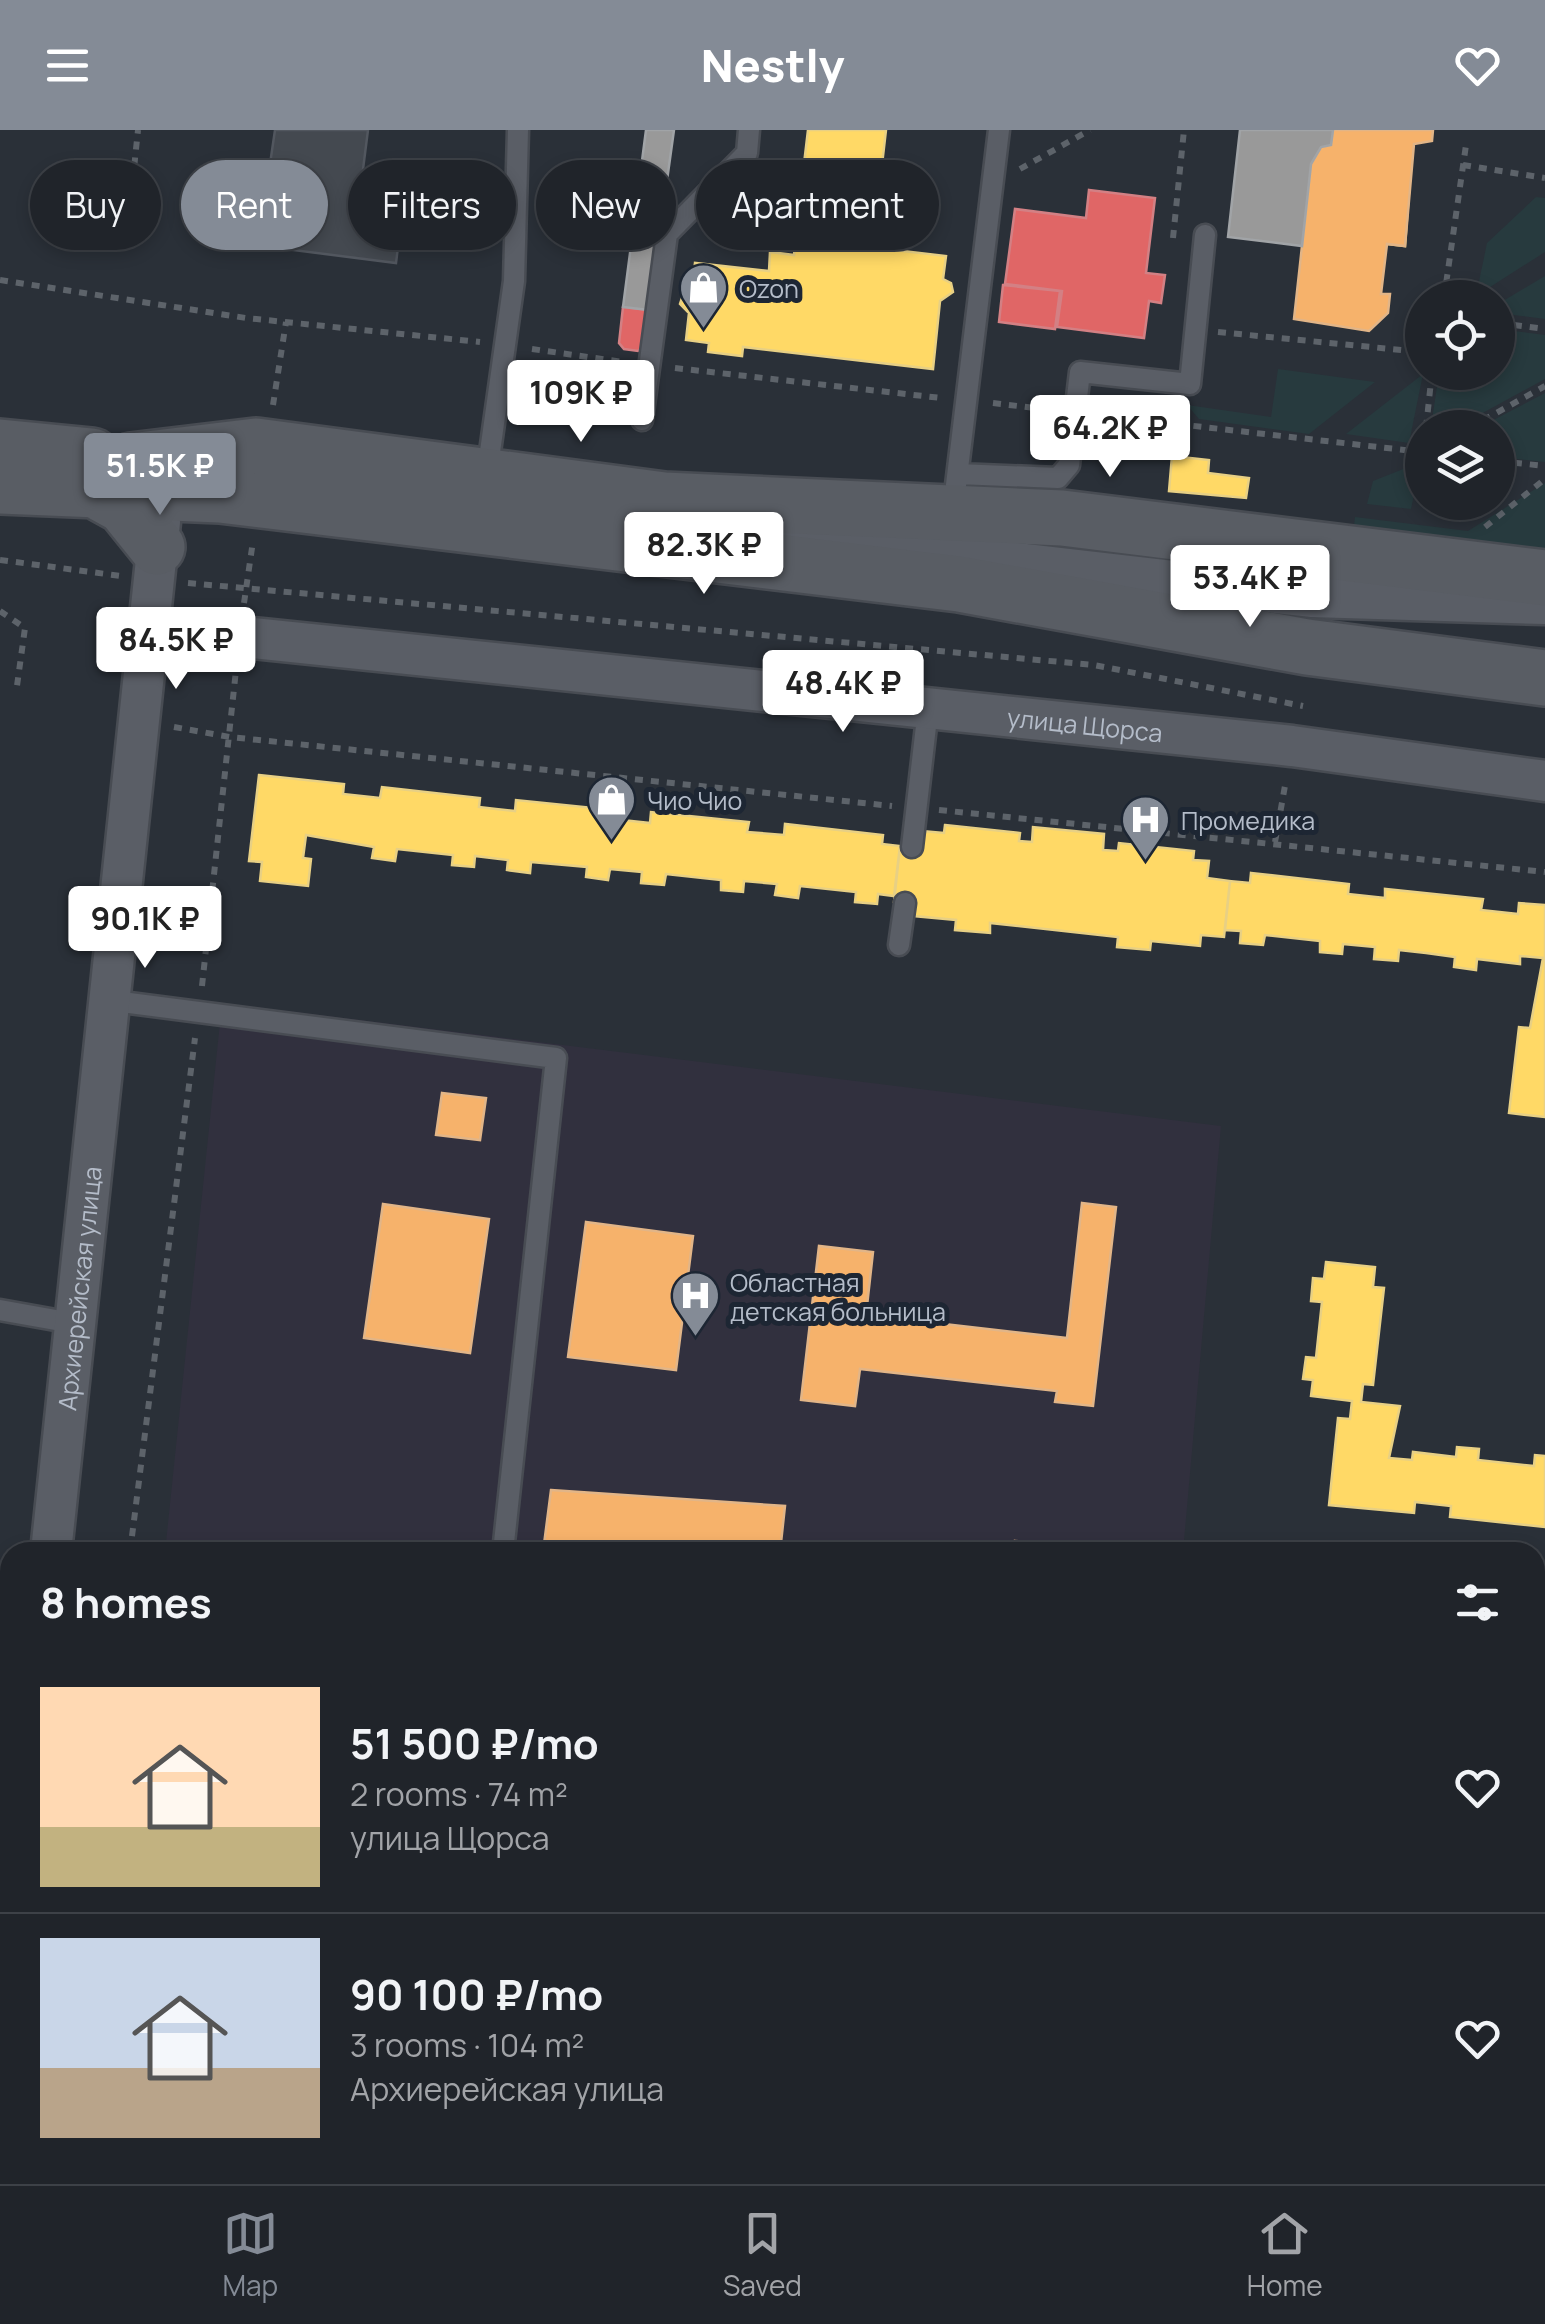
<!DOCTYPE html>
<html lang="en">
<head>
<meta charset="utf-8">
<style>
  body { margin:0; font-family:Manrope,sans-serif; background:#2d3036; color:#f1f3f6; height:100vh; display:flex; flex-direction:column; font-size:38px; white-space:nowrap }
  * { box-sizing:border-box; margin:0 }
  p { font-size:32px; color:#a2a4a8 }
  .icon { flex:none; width:55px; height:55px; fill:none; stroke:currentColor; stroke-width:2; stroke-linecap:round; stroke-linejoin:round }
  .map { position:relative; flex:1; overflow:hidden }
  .panel { position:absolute; left:0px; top:1412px; width:1545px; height:642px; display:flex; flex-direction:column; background:#20242a; border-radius:30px 30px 0 0; box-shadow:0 5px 15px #0003,0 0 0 2px #3d4147 }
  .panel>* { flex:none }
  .hud { position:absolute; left:30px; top:30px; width:1000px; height:90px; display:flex; gap:20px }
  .tools { position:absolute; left:1405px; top:150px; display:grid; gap:20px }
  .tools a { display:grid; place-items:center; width:110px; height:110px; border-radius:50%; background:#20242a; box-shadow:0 5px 15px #0003,0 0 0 2px #3d4147; font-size:50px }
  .price { position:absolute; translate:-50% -85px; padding:0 22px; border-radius:10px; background:#fff; color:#222; font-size:32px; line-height:65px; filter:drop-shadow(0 2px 5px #0008) }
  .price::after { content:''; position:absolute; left:50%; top:60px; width:30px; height:22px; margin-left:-15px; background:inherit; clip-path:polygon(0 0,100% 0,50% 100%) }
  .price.active { background:#848b96; color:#fff }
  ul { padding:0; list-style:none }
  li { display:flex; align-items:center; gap:30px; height:250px; padding:0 40px }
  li+li { border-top:2px solid #3d4147 }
  li span { display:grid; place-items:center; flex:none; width:280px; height:200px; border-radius:0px; color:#555 }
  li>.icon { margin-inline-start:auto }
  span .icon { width:120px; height:120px; fill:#fffc; stroke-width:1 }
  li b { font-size:42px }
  h2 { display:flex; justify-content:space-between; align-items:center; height:120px; padding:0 40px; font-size:42px }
  .pill { padding:0 35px; border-radius:45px; background:#20242a; box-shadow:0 5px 15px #0003,0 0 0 2px #3d4147; font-size:35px; line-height:90px }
  .pill.active { background:#848b96; color:#fff }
  header { display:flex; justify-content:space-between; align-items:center; height:130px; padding:0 40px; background:#848b96; color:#fff; font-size:45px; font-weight:800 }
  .tab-bar { display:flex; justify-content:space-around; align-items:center; height:140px; border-top:2px solid #3d4147; background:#20242a; font-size:28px; color:#a2a4a8 }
  .tab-bar a { display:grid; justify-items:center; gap:5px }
  .tab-bar .active { color:#848b96 }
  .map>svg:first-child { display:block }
  .medical { fill:#31303e }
  .green { fill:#273a3e }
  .homes { fill:#ffd966; stroke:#e8d084; stroke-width:2.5 }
  .shops { fill:#e06666; stroke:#d38084; stroke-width:2.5 }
  .health { fill:#f6b26b; stroke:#e2b587; stroke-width:2.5 }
  .industry { fill:#999; stroke:#a1a4a7; stroke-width:2.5 }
  .building { fill:#444950; stroke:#52575f; stroke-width:2.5 }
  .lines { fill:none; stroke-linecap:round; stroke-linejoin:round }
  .service-casing { stroke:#484c53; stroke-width:25 }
  .minor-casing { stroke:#484c53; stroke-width:45 }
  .secondary-casing { stroke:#484c53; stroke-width:60 }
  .path { stroke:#5d636a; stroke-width:6; stroke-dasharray:8 8; stroke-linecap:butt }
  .service { stroke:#5a5e66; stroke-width:20 }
  .minor { stroke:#5a5e66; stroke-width:40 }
  .secondary { stroke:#595d64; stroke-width:55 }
  .labels { text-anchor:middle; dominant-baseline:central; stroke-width:10; stroke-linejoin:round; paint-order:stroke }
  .poi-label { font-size:25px; fill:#b4bcc9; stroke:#1d2633; text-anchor:start }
  .street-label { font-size:25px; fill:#b4bcc9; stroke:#1d2633 }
</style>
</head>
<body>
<header><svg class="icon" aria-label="menu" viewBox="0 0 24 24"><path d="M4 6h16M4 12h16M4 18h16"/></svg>Nestly<svg class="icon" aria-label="heart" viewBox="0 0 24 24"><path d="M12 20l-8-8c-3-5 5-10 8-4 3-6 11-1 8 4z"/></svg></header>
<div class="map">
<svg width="1545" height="2054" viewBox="0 0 1545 2054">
  <rect width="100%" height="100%" fill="#2a3038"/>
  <path class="medical" d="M 222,873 L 1221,996 L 1183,1422 L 165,1422 Z
    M 101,2045 L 1127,2045 L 1126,2054 L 100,2054 Z"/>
  <path class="green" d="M 1536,67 L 1545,68 L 1545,122 L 1476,166 L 1487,113 Z
    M 1545,146 L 1545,189 L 1498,183 L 1498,174 Z
    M 1498,199 L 1545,205 L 1545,249 L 1457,297 L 1431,297 L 1439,243 L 1498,242 Z
    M 1278,239 L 1375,252 L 1309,304 L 1199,289 L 1187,275 L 1271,287 Z
    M 1423,244 L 1409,313 L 1346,304 Z
    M 1545,263 L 1545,332 L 1498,327 L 1498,298 L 1480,297 Z
    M 1421,332 L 1411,379 L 1367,374 L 1373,351 Z
    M 1545,353 L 1545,421 L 1353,404 L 1355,387 L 1468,401 Z"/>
  <path class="homes" d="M 808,0 L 886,0 L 876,87 L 864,86 L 860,116 L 946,126 L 943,149 L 951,153 L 953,162 L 940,171 L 933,239 L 743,217 L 742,226 L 708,222 L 709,213 L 686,210 L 689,183 L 680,174 L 684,162 L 692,160 L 695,133 L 769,141 L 770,122 L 794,125 L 799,79 L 808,80 L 814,35 L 804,34 Z
    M 1411,36 L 1405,116 L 1387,114 L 1394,52 Z
    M 1172,326 L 1209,330 L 1208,343 L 1249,348 L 1246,368 L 1169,361 Z
    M 259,645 L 344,654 L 343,664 L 380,668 L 382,657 L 480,668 L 479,677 L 496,679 L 515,681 L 516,670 L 614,680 L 613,689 L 650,693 L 651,682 L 749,692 L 747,702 L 784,705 L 785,694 L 883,705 L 882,714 L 900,716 L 894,766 L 878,764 L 877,774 L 855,772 L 856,762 L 800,756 L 798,768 L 775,765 L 777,754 L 744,751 L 743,762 L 721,760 L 721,750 L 666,744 L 664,755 L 641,753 L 642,742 L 610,739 L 608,750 L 586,747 L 587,737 L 531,732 L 530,743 L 507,740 L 508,730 L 475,726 L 474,737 L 452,735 L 453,725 L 397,719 L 395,731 L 372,728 L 374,717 L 306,705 L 303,728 L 311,729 L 308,756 L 260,751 L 262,732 L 249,731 Z
    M 945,695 L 1020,703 L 1019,711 L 1032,712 L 1033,697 L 1104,704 L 1103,720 L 1118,721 L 1119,713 L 1194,721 L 1193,730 L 1209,731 L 1207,748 L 1230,751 L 1224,807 L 1201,805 L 1200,816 L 1151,811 L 1150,820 L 1117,817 L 1118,807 L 990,793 L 990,803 L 955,800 L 956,790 L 914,786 L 915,775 L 894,772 L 900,716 L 922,718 L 923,701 L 944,703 Z
    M 1251,743 L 1349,754 L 1348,764 L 1385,768 L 1385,759 L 1483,769 L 1481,780 L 1518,784 L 1519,773 L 1545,775 L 1545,987 L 1509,983 L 1519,897 L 1530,898 L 1543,828 L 1520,826 L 1520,834 L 1477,829 L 1476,840 L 1454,837 L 1455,827 L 1426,823 L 1399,820 L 1398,831 L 1374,829 L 1375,817 L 1343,814 L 1342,824 L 1320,822 L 1320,811 L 1265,805 L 1263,815 L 1240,813 L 1241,801 L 1225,800 L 1230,751 L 1250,753 Z
    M 1326,1132 L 1375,1137 L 1373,1157 L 1384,1158 L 1373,1255 L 1363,1254 L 1361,1272 L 1400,1276 L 1389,1328 L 1412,1330 L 1413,1322 L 1456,1327 L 1457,1317 L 1479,1319 L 1478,1330 L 1534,1336 L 1535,1325 L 1545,1326 L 1545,1397 L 1450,1387 L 1451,1376 L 1415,1372 L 1414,1383 L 1329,1375 L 1338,1288 L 1350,1289 L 1352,1271 L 1311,1266 L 1313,1250 L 1303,1249 L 1306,1227 L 1316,1228 L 1322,1172 L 1311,1171 L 1313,1148 L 1324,1149 Z
    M 1535,1670 L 1545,1671 L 1545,1941 L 1535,1940 Z
    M 1535,1945 L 1545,1946 L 1545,2054 L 1503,2054 L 1503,2045 L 1535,2045 Z
    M 1388,2045 L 1489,2045 L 1488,2054 Z"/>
  <path class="shops" d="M 1089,60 L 1155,68 L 1146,143 L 1165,145 L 1161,173 L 1149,171 L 1144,208 L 1057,197 L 1062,161 L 1005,154 L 1015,79 L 1086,88 Z
    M 1003,155 L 1060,161 L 1055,199 L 999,192 Z
    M 623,177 L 649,180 L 644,216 L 638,221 L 624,219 L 619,213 Z"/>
  <path class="health" d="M 1333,0 L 1433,0 L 1432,11 L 1414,14 L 1405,116 L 1387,114 L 1381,164 L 1390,164 L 1388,183 L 1369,201 L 1294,189 L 1311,34 L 1321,17 L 1331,15 Z
    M 442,963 L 486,968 L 480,1010 L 436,1005 Z
    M 1082,1073 L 1116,1077 L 1093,1276 L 1055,1272 L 1057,1261 L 860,1239 L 855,1276 L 801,1270 L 819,1116 L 873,1122 L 866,1185 L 1067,1208 Z
    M 383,1074 L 489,1089 L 470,1223 L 364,1208 Z
    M 586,1092 L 693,1106 L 676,1240 L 568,1227 Z
    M 551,1360 L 785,1376 L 780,1422 L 543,1422 Z
    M 1015,1411 L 1084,1419 L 1083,1422 L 1014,1422 Z
    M 129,2045 L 265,2045 L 264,2054 L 131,2054 Z
    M 499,2045 L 577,2045 L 576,2054 L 498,2054 Z
    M 733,2045 L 799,2045 L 797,2054 L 732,2054 Z"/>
  <path class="industry" d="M 646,0 L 674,0 L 649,180 L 623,177 Z
    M 1240,0 L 1333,0 L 1331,15 L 1321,17 L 1311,34 L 1302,116 L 1228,107 Z"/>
  <path class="building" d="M 275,0 L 368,0 L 361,55 L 405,61 L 396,133 L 230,112 L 239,37 L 269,41 Z"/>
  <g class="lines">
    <defs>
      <path id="service" d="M 642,290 L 667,104 L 747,23 L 749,0
        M 487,343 L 514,151 L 518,0
        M 958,344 L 1058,348 L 1069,335 L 1080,242 L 1190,254 L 1205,105
        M 956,355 L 999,0
        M 912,717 L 928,579
        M 899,815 L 905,773
        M 106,870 L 556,928 L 503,1422
        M 0,1180 L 78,1194
        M 437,2054 L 438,2045"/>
      <g id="minor">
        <path d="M 779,394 L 897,419 L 1311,467 L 1545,474"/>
        <path id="s1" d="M 148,497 L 1292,616 L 1545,651"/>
        <path id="s2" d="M 51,1422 L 160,392"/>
        <path d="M 0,1844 L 10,1763"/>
      </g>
      <path id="secondary" d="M 0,317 L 92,326
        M 131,331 L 256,316 L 664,370 L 1062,388 L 1545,448
        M 0,356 L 220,365 L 959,454 L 1307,517 L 1545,548
        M 95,360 L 124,376 L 157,417"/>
    </defs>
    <use href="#service" class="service-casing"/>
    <use href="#minor" class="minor-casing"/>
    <use href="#secondary" class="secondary-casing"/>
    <path class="path" d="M 1463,35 L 1545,48
      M 1020,39 L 1090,0
      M 1173,108 L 1184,0
      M 126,115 L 138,0
      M 0,150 L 246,188 L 480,212
      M 1444,168 L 1466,15
      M 1498,193 L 1545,199
      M 1218,202 L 1422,222
      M 532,219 L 623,232
      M 675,238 L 941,268
      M 993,273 L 1051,280
      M 273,275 L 286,192
      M 1098,285 L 1422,322
      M 1426,298 L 1432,242
      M 1469,298 L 1545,256
      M 1498,331 L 1545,336
      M 1485,397 L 1545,349
      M 0,430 L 121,446
      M 188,453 L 1094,535 L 1303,576
      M 244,473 L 253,411
      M 0,481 L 25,498 L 16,563
      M 174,597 L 230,607 L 892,676
      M 939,680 L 1545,742
      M 1275,712 L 1286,650
      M 202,856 L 236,540
      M 130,1422 L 195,908
      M 0,1697 L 10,1698
      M 65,2054 L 66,2045"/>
    <use href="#service" class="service"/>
    <use href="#minor" class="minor"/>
    <use href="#secondary" class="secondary"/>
  </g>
  <defs>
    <symbol id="shop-pin" viewBox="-11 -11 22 30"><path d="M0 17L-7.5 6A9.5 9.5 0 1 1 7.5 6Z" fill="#848b96" stroke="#1d2633"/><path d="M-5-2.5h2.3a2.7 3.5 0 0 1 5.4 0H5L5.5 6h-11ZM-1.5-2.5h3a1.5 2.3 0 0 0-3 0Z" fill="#fff"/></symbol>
    <symbol id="hospital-pin" viewBox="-11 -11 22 30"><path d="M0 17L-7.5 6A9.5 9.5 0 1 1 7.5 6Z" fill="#848b96" stroke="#1d2633"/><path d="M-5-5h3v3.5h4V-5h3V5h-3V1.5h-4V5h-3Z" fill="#fff"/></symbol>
  </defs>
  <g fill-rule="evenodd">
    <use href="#shop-pin" x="676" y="130" width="55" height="75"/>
    <use href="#shop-pin" x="584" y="642" width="55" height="75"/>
    <use href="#hospital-pin" x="1118" y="662" width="55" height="75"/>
    <use href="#hospital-pin" x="668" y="1138" width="55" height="75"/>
  </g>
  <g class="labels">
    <g class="poi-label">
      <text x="739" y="158">Ozon</text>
      <text x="647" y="670">Чио Чио</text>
      <text x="1181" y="690">Промедика</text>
      <text x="730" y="1152">Областная<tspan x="730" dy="29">детская больница</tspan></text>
    </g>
    <g class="street-label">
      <text stroke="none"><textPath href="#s1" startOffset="942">улица Щорса</textPath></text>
      <text stroke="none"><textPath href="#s2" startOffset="265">Архиерейская улица</textPath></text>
    </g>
  </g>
</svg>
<div class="tools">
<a><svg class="icon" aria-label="locate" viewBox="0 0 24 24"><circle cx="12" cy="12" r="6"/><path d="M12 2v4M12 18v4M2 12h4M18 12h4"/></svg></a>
<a><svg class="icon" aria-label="layers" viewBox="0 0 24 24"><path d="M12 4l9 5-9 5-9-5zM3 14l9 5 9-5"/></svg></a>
</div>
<b class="price" style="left:581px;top:315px">109K ₽</b>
<b class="price" style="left:1110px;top:350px">64.2K ₽</b>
<b class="price active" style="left:160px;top:388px">51.5K ₽</b>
<b class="price" style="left:704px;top:467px">82.3K ₽</b>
<b class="price" style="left:1250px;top:500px">53.4K ₽</b>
<b class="price" style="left:176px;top:562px">84.5K ₽</b>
<b class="price" style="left:843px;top:605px">48.4K ₽</b>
<b class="price" style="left:145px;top:841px">90.1K ₽</b>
<div class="hud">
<a class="pill">Buy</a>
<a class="pill active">Rent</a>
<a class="pill">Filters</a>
<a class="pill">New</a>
<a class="pill">Apartment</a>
</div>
<section class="panel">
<h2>8 homes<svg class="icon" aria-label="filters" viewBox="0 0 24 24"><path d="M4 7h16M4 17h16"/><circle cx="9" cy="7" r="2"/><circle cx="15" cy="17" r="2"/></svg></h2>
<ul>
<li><span style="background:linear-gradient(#ffd9b3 70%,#c2b280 0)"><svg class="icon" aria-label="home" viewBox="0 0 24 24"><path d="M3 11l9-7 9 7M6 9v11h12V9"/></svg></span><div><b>51 500 ₽/mo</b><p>2 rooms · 74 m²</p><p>улица Щорса</p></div><svg class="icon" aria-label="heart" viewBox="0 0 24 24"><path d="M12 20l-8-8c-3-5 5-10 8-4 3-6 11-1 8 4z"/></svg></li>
<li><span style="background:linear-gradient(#c9d6e8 65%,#b9a48a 0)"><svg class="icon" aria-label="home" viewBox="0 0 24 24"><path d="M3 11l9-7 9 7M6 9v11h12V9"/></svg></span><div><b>90 100 ₽/mo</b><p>3 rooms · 104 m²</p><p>Архиерейская улица</p></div><svg class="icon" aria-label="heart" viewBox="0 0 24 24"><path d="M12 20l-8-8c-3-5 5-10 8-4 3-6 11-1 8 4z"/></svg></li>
</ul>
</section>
</div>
<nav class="tab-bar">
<a class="active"><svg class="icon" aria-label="map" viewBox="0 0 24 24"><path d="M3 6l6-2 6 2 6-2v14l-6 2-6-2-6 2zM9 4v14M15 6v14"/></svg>Map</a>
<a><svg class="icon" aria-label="saved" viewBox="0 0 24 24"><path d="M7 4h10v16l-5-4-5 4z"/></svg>Saved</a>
<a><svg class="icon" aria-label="home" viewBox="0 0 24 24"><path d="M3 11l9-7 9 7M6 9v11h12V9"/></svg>Home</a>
</nav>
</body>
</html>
